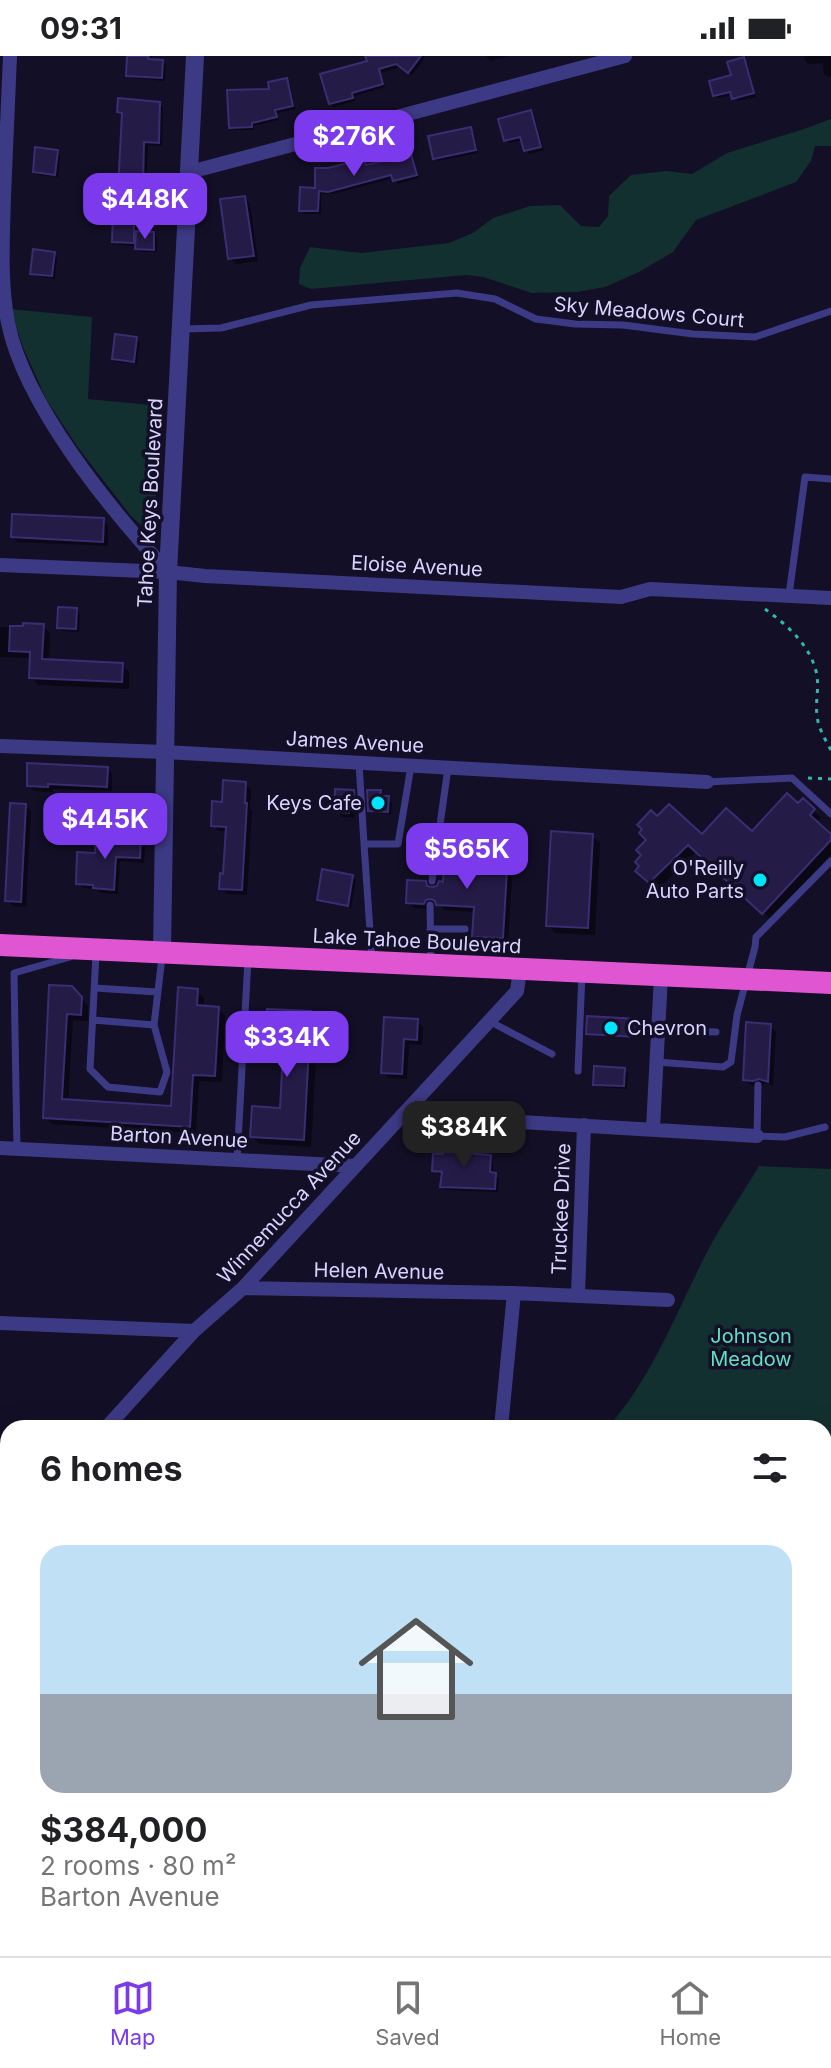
<!DOCTYPE html>
<html lang="en">
<head>
<meta charset="utf-8">
<style>
  body { margin:0; font-family:Inter,sans-serif; background:#f2f2f2; color:#202124; height:100vh; display:flex; flex-direction:column; font-size:30px; white-space:nowrap }
  * { box-sizing:border-box; margin:0 }
  p { font-size:26px; color:#757577 }
  .icon { flex:none; width:44px; height:44px; fill:none; stroke:currentColor; stroke-width:2; stroke-linecap:round; stroke-linejoin:round }
  .map { position:relative; flex:1; overflow:hidden }
  .sheet { position:absolute; left:0px; top:1364px; width:832px; height:536px; display:flex; flex-direction:column; background:#fff; border-radius:24px 24px 0 0; box-shadow:0 8px 32px #0002 }
  .sheet>* { flex:none }
  .price { position:absolute; translate:-50% -68px; padding:0 18px; border-radius:16px; background:#7c3aed; color:#fff; font-size:26px; line-height:52px; filter:drop-shadow(0 2px 4px #0008) }
  .price::after { content:''; position:absolute; left:50%; top:48px; width:24px; height:18px; margin-left:-12px; background:inherit; clip-path:polygon(0 0,100% 0,50% 100%) }
  .price.active { background:#222; color:#fff }
  ul { padding:0; list-style:none }
  li { display:grid; align-content:center; gap:16px; height:424px; padding:0 40px }
  li+li { border-top:2px solid #e0e0e0 }
  li span { display:grid; place-items:center; height:248px; border-radius:24px; color:#555 }
  li>.icon { margin-inline-start:auto }
  span .icon { width:144px; height:144px; fill:#fffc; stroke-width:1 }
  li b { font-size:34px }
  h2 { display:flex; justify-content:space-between; align-items:center; height:96px; padding:0 40px; font-size:34px }
  .status { display:flex; justify-content:space-between; align-items:center; height:56px; padding:0 40px; background:#fff; direction:ltr }
  .status svg { height:22px; fill:currentColor }
  .tab-bar { display:flex; justify-content:space-around; align-items:center; height:112px; border-top:2px solid #e0e0e0; background:#fff; font-size:22px; color:#757577 }
  .tab-bar a { display:grid; justify-items:center; gap:4px }
  .tab-bar .active { color:#7c3aed }
  .map>svg:first-child { display:block }
  .green { fill:#12302f }
  .shadow { fill:#0007 }
  .building { fill:#241b47; stroke:#3b2d73; stroke-width:2 }
  .lines { fill:none; stroke-linecap:round; stroke-linejoin:round }
  .path { stroke:#2fb8b0; stroke-width:3; stroke-dasharray:4 6; stroke-linecap:butt }
  .service { stroke:#3d3a85; stroke-width:7 }
  .minor { stroke:#3d3a85; stroke-width:14 }
  .tertiary { stroke:#3d3a85; stroke-width:18 }
  .trunk { stroke:#e055d1; stroke-width:22 }
  .poi-dot { fill:#00e5ff; stroke:#130f26; stroke-width:3 }
  .labels { text-anchor:middle; dominant-baseline:central; stroke-width:7; stroke-linejoin:round; paint-order:stroke }
  .street-label { font-size:20px; fill:#d9d4ff; stroke:#130f26 }
  .poi-label { font-size:20px; fill:#d9d4ff; stroke:#130f26; text-anchor:end }
  .park-label { font-size:20px; fill:#5fe0c0; stroke:#130f26 }
</style>
</head>
<body>
<div class="status"><b>09:31</b><svg viewBox="0 0 49 12"><path d="M0 12V9h3v3zM5 12V6h3v6zM10 12V3h3v9zM15 12V0h3v12zM26 1h20v11H26zM47 4h2v5h-2z"/></svg></div>
<div class="map">
<svg width="831" height="1900" viewBox="0 0 831 1900">
  <rect width="100%" height="100%" fill="#130f26"/>
  <path class="green" d="M 831,63 L 831,90 L 815,90 L 811,105 L 796,126 L 696,164 L 673,196 L 639,216 L 605,231 L 577,236 L 532,237 L 483,221 L 466,219 L 311,233 L 299,228 L 300,212 L 310,191 L 361,197 L 449,187 L 473,177 L 493,162 L 530,150 L 560,149 L 581,170 L 599,171 L 608,160 L 609,140 L 631,119 L 666,115 L 692,118 L 727,97 L 804,73 Z
    M 10,253 L 92,261 L 88,343 L 160,350 L 155,462 L 148,472 L 143,471 L 131,460 L 79,393 L 46,343 L 23,291 Z
    M 759,1110 L 831,1113 L 831,1900 L 0,1900 L 0,1749 L 8,1734 L 8,1892 L 824,1892 L 824,1372 L 607,1372 C 650,1325 674,1262 702,1206 C 718,1173 740,1142 759,1110 Z"/>
  <path class="shadow" d="M 129,0 L 152,0 L 151,5 L 162,6 L 166,9 L 165,25 L 131,22 L 128,19 Z
    M 380,0 L 423,0 L 425,2 L 412,19 L 401,11 L 381,17 L 385,31 L 354,40 L 355,45 L 334,51 L 330,47 L 370,7 Z
    M 486,0 L 509,0 L 490,5 Z
    M 804,0 L 831,0 L 831,20 L 827,21 L 824,18 L 823,7 L 808,8 L 805,5 Z
    M 744,4 L 747,7 L 756,41 L 738,45 L 733,39 L 718,42 L 715,39 L 733,21 Z
    M 286,24 L 290,27 L 295,53 L 277,57 L 279,64 L 254,70 L 254,74 L 234,74 L 231,71 Z
    M 159,47 L 163,52 L 162,90 L 148,89 L 146,133 L 154,133 L 158,137 L 157,153 L 138,153 L 137,177 L 153,178 L 157,181 L 157,196 L 141,196 L 137,190 L 119,189 L 114,185 L 119,155 L 123,60 L 119,55 Z
    M 531,57 L 534,60 L 544,94 L 529,98 L 526,94 L 523,84 L 509,87 L 506,84 Z
    M 471,74 L 474,77 L 478,97 L 438,105 L 434,102 Z
    M 57,96 L 60,99 L 58,121 L 38,119 L 35,115 Z
    M 410,100 L 414,103 L 419,122 L 398,128 L 394,122 L 333,138 L 321,138 L 321,158 L 305,158 L 301,154 L 317,134 L 364,105 L 368,111 Z
    M 245,142 L 250,148 L 258,205 L 236,208 L 230,202 Z
    M 54,198 L 57,201 L 55,223 L 36,220 L 32,217 Z
    M 136,283 L 140,286 L 137,308 L 118,306 L 114,302 Z
    M 103,464 L 108,470 L 108,490 L 18,486 L 13,481 Z
    M 76,554 L 80,558 L 79,576 L 62,575 L 59,572 Z
    M 43,570 L 50,577 L 49,605 L 122,609 L 129,616 L 129,633 L 38,629 L 31,621 L 31,602 L 0,601 L 0,571 L 25,572 Z
    M 107,713 L 112,718 L 112,735 L 53,733 L 53,736 L 34,735 L 29,729 Z
    M 245,728 L 251,733 L 250,753 L 252,755 L 247,839 L 227,838 L 221,832 L 225,820 L 227,775 L 219,775 L 213,769 L 224,748 Z
    M 353,736 L 359,741 L 360,759 L 354,758 L 354,762 L 342,761 L 336,755 Z
    M 380,736 L 383,742 L 388,742 L 392,746 L 391,758 L 374,757 L 370,754 Z
    M 803,745 L 821,762 L 816,767 L 831,781 L 831,798 L 771,863 L 697,795 L 658,833 L 638,814 L 657,763 L 702,781 L 752,778 L 798,750 Z
    M 25,750 L 31,755 L 26,851 L 13,850 L 7,844 Z
    M 592,780 L 600,787 L 595,879 L 555,877 L 548,869 Z
    M 140,785 L 145,790 L 144,807 L 120,805 L 118,838 L 100,837 L 97,833 L 83,832 L 78,827 L 97,799 Z
    M 473,791 L 479,797 L 478,814 L 506,816 L 512,821 L 508,887 L 480,886 L 474,880 L 476,856 L 444,854 L 438,847 L 432,849 L 429,853 L 414,852 L 408,846 L 425,827 L 432,834 L 445,828 Z
    M 352,821 L 356,824 L 351,852 L 322,846 L 319,843 Z
    M 71,932 L 88,950 L 88,965 L 73,964 L 68,1045 L 173,1052 L 197,935 L 204,942 L 204,952 L 218,953 L 225,960 L 222,1026 L 199,1025 L 196,1077 L 52,1068 L 45,1061 Z
    M 310,957 L 318,965 L 311,1091 L 260,1088 L 252,1080 L 282,1054 L 286,985 L 276,984 L 268,976 Z
    M 386,963 L 417,965 L 423,971 L 422,989 L 409,988 L 407,1023 L 389,1022 L 383,1016 Z
    M 770,970 L 776,976 L 773,1030 L 766,1027 L 760,1030 L 750,1029 L 745,1024 Z
    M 624,1014 L 628,1017 L 627,1033 L 599,1031 L 595,1028 Z
    M 461,1091 L 465,1095 L 465,1099 L 490,1101 L 493,1104 L 493,1118 L 499,1122 L 498,1136 L 446,1134 L 442,1130 L 443,1118 L 438,1118 L 434,1114 L 445,1100 Z
    M 3,1586 L 8,1590 L 8,1625 L 0,1618 L 0,1589 Z"/>
  <path class="building" d="M 127,0 L 149,0 L 148,3 L 163,4 L 162,22 L 126,20 Z
    M 365,0 L 421,0 L 408,17 L 396,8 L 379,13 L 383,28 L 352,37 L 353,42 L 329,48 L 320,18 L 367,5 Z
    M 744,1 L 754,37 L 732,43 L 730,36 L 713,40 L 709,25 L 731,19 L 727,6 Z
    M 287,22 L 293,50 L 275,54 L 277,61 L 252,67 L 252,71 L 229,72 L 227,34 L 269,33 L 268,26 Z
    M 118,42 L 160,46 L 159,87 L 144,86 L 143,131 L 155,131 L 154,150 L 134,149 L 134,187 L 112,186 L 113,153 L 117,153 L 122,57 L 117,56 Z
    M 531,54 L 541,91 L 524,95 L 520,81 L 504,85 L 498,63 Z
    M 471,71 L 476,94 L 433,103 L 428,80 Z
    M 35,91 L 58,94 L 55,119 L 33,116 Z
    M 411,98 L 417,119 L 393,125 L 391,119 L 328,136 L 319,135 L 318,155 L 299,155 L 300,131 L 315,132 L 315,112 L 328,112 L 364,103 L 366,109 Z
    M 245,140 L 254,200 L 228,203 L 220,143 Z
    M 136,175 L 154,176 L 154,194 L 135,193 Z
    M 33,193 L 55,196 L 52,220 L 30,218 Z
    M 115,278 L 137,281 L 134,306 L 112,303 Z
    M 12,458 L 104,462 L 103,486 L 11,481 Z
    M 58,551 L 77,552 L 76,573 L 57,572 Z
    M 23,567 L 44,568 L 42,603 L 123,607 L 122,626 L 29,622 L 30,596 L 9,595 L 10,570 L 23,570 Z
    M 27,707 L 108,711 L 107,731 L 48,728 L 48,731 L 27,730 Z
    M 223,724 L 246,726 L 245,747 L 247,747 L 242,834 L 219,833 L 220,817 L 223,818 L 226,771 L 211,770 L 212,745 L 222,746 Z
    M 335,733 L 354,734 L 355,754 L 349,753 L 349,757 L 334,756 Z
    M 367,734 L 381,734 L 380,740 L 389,740 L 388,756 L 368,755 Z
    M 787,737 L 798,747 L 803,742 L 815,753 L 810,759 L 831,778 L 831,784 L 762,858 L 688,789 L 649,827 L 635,815 L 639,810 L 635,806 L 641,799 L 636,794 L 646,784 L 639,777 L 642,773 L 637,769 L 651,754 L 657,760 L 669,748 L 702,778 L 726,752 L 752,775 Z
    M 10,747 L 26,748 L 21,846 L 5,845 Z
    M 551,775 L 593,778 L 588,872 L 546,870 Z
    M 96,780 L 141,783 L 140,802 L 116,801 L 114,834 L 93,832 L 93,829 L 76,828 L 77,796 L 95,797 Z
    M 445,788 L 474,789 L 473,812 L 507,814 L 503,882 L 472,881 L 474,851 L 436,849 L 435,845 L 431,843 L 426,844 L 424,848 L 406,847 L 407,824 L 426,825 L 427,830 L 432,831 L 437,830 L 439,825 L 443,826 Z
    M 322,813 L 353,819 L 348,850 L 317,844 Z
    M 49,929 L 72,930 L 82,941 L 81,959 L 67,958 L 62,1043 L 171,1050 L 178,931 L 198,933 L 197,949 L 219,951 L 215,1020 L 193,1019 L 190,1071 L 43,1062 Z
    M 267,953 L 311,955 L 304,1084 L 250,1081 L 252,1050 L 280,1052 L 284,978 L 266,977 Z
    M 587,960 L 638,963 L 637,981 L 586,978 Z
    M 384,961 L 418,963 L 417,984 L 404,983 L 402,1018 L 381,1017 Z
    M 746,966 L 771,968 L 768,1026 L 759,1023 L 753,1025 L 743,1024 Z
    M 594,1010 L 625,1012 L 624,1030 L 593,1029 Z
    M 444,1088 L 462,1090 L 462,1097 L 491,1099 L 490,1116 L 496,1117 L 495,1133 L 440,1131 L 442,1116 L 432,1115 L 433,1098 L 443,1098 Z"/>
  <g class="lines">
    <path class="path" d="M 765,553 C 787,569 809,588 816,615 C 820,630 815,645 817,659 C 818,672 825,683 831,694
      M 808,722 L 831,723"/>
    <path class="service" d="M 183,273 L 221,272 L 311,249 L 457,237 L 495,243 L 536,263 L 575,268 L 623,269 L 693,278 L 755,281 L 831,255
      M 789,539 L 805,421 L 831,423
      M 359,707 L 364,788
      M 707,726 L 792,722 L 831,758
      M 432,825 L 448,712
      M 430,849 L 431,907
      M 430,873 L 465,873
      M 96,898 L 90,1013 L 108,1031 L 160,1036 L 167,1016 L 154,969
      M 372,904 L 364,788 L 398,788 L 411,710
      M 95,932 L 157,936
      M 93,964 L 154,969 L 162,901
      M 489,965 L 552,998
      M 659,974 L 716,976
      M 657,1006 L 723,1011 L 731,1006 L 737,959 L 755,891 L 756,881 L 831,805
      M 578,1015 L 582,917
      M 758,1029 L 757,1080 L 785,1081 L 825,1071
      M 17,1093 L 14,917 L 70,901
      M 237,1104 L 248,903"/>
    <path class="minor" d="M 10,0 C 8,47 6,93 4,140 C 3,182 0,225 8,267 C 25,350 111,454 168,516
      M 190,116 L 625,0
      M 0,509 L 168,516 L 205,520 L 621,541 L 650,533 L 831,542
      M 0,690 L 165,696 L 707,726
      M 402,1059 L 757,1080
      M 653,1072 L 661,920
      M 0,1092 L 355,1110
      M 243,1232 L 514,1237 L 668,1244
      M 578,1239 L 584,1069
      M 0,1267 L 194,1275
      M 106,1372 L 194,1275 L 243,1232 L 517,935 L 520,914
      M 501,1372 L 514,1237
      M 0,1492 L 8,1483
      M 0,1554 L 8,1555"/>
    <path class="tertiary" d="M 162,896 L 168,516 L 195,0"/>
    <path class="trunk" d="M 0,889 L 831,927"/>
  </g>
  <g class="poi-dot">
    <circle cx="378" cy="747" r="8"/>
    <circle cx="760" cy="824" r="8"/>
    <circle cx="611" cy="972" r="8"/>
  </g>
  <g class="labels">
    <g class="street-label">
      <text transform="translate(649 256) rotate(5)">Sky Meadows Court</text>
      <text transform="translate(150 447) rotate(-87)">Tahoe Keys Boulevard</text>
      <text transform="translate(417 510) rotate(3)">Eloise Avenue</text>
      <text transform="translate(355 686) rotate(3)">James Avenue</text>
      <text transform="translate(417 885) rotate(3)">Lake Tahoe Boulevard</text>
      <text transform="translate(179 1081) rotate(3)">Barton Avenue</text>
      <text transform="translate(289 1151) rotate(-47)">Winnemucca Avenue</text>
      <text transform="translate(561 1153) rotate(-88)">Truckee Drive</text>
      <text transform="translate(379 1215) rotate(1)">Helen Avenue</text>
    </g>
    <g class="poi-label">
      <text x="362" y="747">Keys Cafe</text>
      <text x="744" y="812">O'Reilly<tspan x="744" dy="23">Auto Parts</tspan></text>
      <text x="627" y="972" text-anchor="start">Chevron</text>
    </g>
    <g class="park-label">
      <text x="751" y="1280">Johnson<tspan x="751" dy="23">Meadow</tspan></text>
    </g>
  </g>
</svg>
<b class="price" style="left:354px;top:122px">$276K</b>
<b class="price" style="left:145px;top:185px">$448K</b>
<b class="price" style="left:105px;top:805px">$445K</b>
<b class="price" style="left:467px;top:835px">$565K</b>
<b class="price" style="left:287px;top:1023px">$334K</b>
<b class="price active" style="left:464px;top:1113px">$384K</b>
<section class="sheet">
<h2>6 homes<svg class="icon" aria-label="filters" viewBox="0 0 24 24"><path d="M4 7h16M4 17h16"/><circle cx="9" cy="7" r="2"/><circle cx="15" cy="17" r="2"/></svg></h2>
<ul>
<li><span style="background:linear-gradient(#bfe0f5 60%,#9aa5b1 0)"><svg class="icon" aria-label="home" viewBox="0 0 24 24"><path d="M3 11l9-7 9 7M6 9v11h12V9"/></svg></span><div><b>$384,000</b><p>2 rooms · 80 m²</p><p>Barton Avenue</p></div></li>
</ul>
</section>
</div>
<nav class="tab-bar">
<a class="active"><svg class="icon" aria-label="map" viewBox="0 0 24 24"><path d="M3 6l6-2 6 2 6-2v14l-6 2-6-2-6 2zM9 4v14M15 6v14"/></svg>Map</a>
<a><svg class="icon" aria-label="saved" viewBox="0 0 24 24"><path d="M7 4h10v16l-5-4-5 4z"/></svg>Saved</a>
<a><svg class="icon" aria-label="home" viewBox="0 0 24 24"><path d="M3 11l9-7 9 7M6 9v11h12V9"/></svg>Home</a>
</nav>
</body>
</html>
